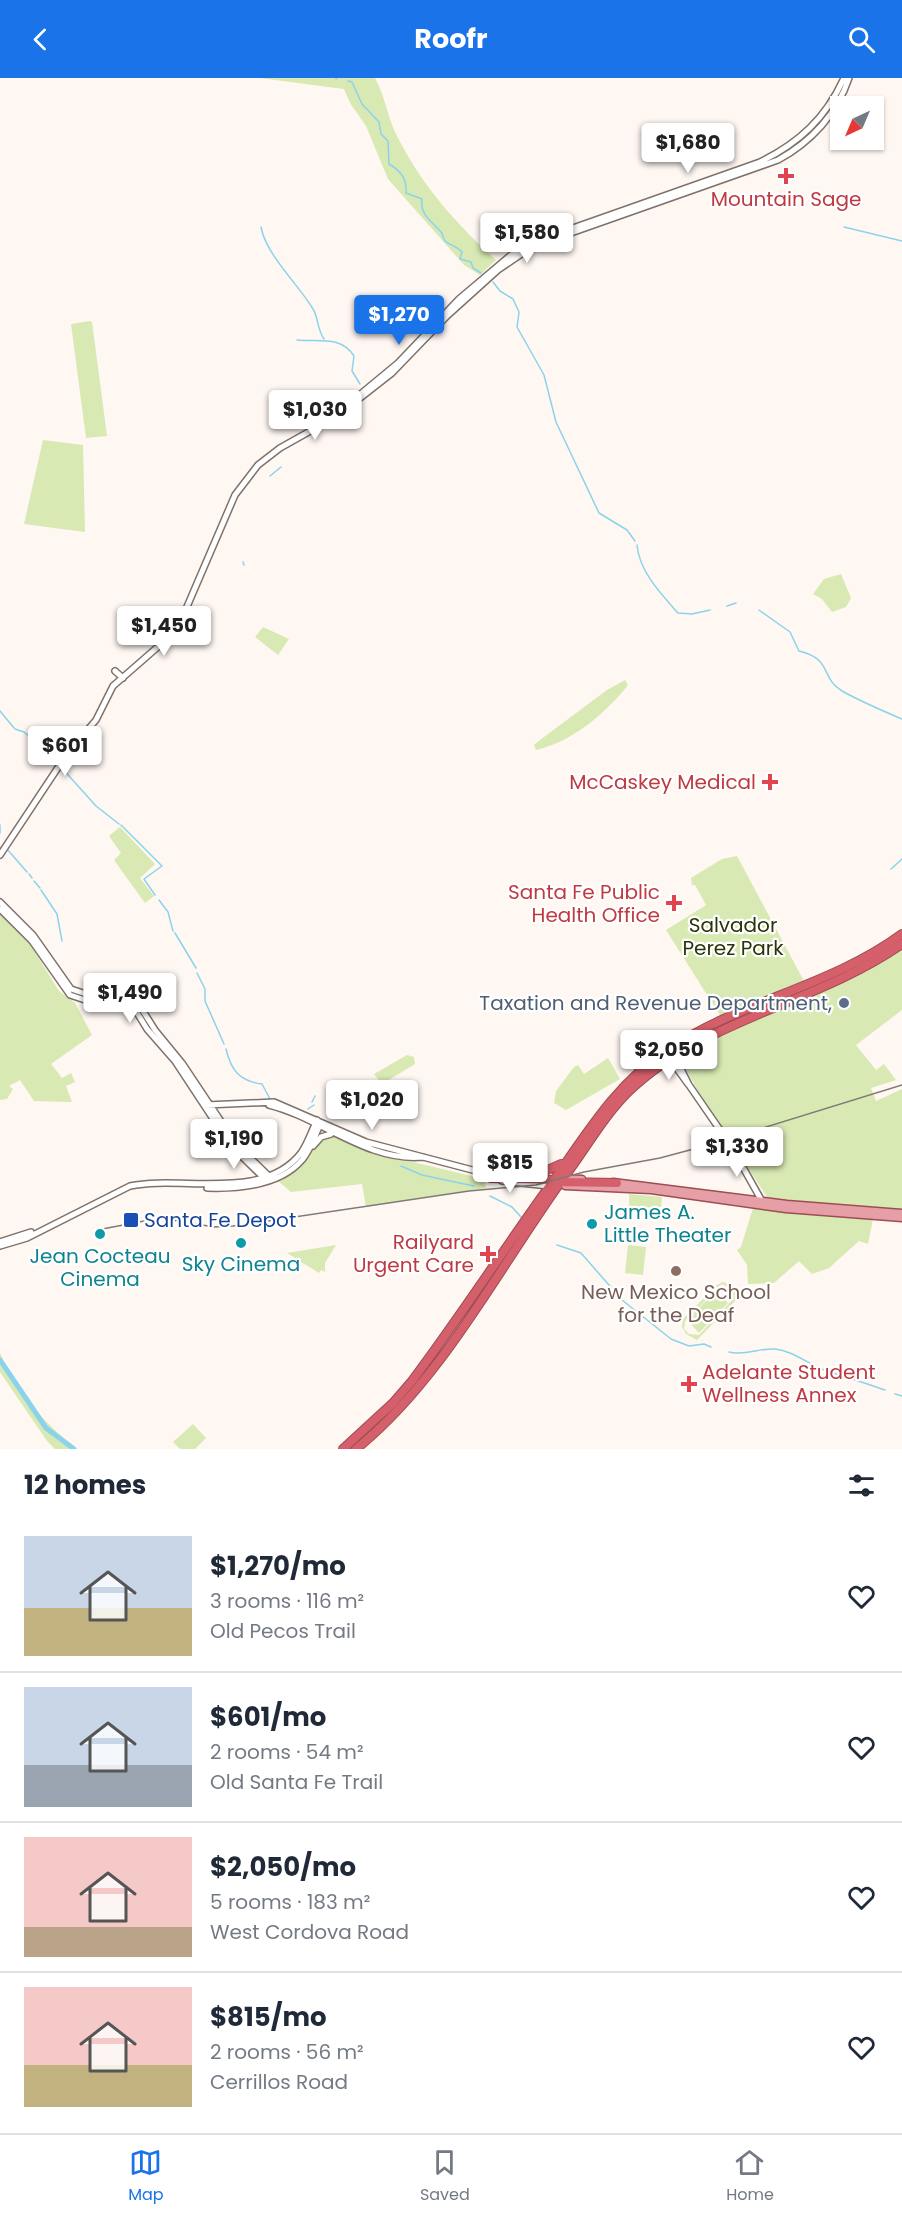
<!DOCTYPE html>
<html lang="en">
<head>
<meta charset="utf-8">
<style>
  body { margin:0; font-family:Poppins,sans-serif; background:#f6f6f7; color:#1f2937; height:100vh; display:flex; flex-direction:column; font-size:22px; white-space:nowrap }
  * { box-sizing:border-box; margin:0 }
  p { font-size:20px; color:#747a83 }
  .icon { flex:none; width:33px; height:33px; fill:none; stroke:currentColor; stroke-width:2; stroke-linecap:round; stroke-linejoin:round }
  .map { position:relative; height:1371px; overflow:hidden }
  .details { display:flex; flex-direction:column; background:#fff; flex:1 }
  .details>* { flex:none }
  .needle { width:39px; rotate:224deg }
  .fabs { position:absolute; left:830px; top:18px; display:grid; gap:12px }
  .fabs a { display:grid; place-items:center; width:54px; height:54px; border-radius:0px; background:#fff; box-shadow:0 2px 4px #0004; font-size:30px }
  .price { position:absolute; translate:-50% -51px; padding:0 14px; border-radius:6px; background:#fff; color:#222; font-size:20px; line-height:39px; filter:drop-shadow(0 2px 3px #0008) }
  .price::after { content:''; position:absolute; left:50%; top:36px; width:18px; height:14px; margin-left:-9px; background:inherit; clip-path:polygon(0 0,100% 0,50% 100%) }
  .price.active { background:#1a73e8; color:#fff }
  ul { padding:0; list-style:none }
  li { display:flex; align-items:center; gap:18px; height:150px; padding:0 24px }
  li+li { border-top:2px solid #e0e1e3 }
  li span { display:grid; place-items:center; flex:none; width:168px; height:120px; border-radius:0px; color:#555 }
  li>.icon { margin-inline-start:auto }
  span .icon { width:72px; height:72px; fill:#fffc; stroke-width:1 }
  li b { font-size:26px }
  h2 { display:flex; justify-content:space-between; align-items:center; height:72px; padding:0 24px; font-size:26px }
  header { display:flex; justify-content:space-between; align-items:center; height:78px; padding:0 24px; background:#1a73e8; color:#fff; font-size:27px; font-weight:700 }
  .menu { display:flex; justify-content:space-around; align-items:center; height:84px; border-top:2px solid #e0e1e3; background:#fff; font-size:16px; color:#747a83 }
  .menu a { display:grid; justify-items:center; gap:3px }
  .menu .active { color:#1a73e8 }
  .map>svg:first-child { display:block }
  .green { fill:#d8e9b3; fill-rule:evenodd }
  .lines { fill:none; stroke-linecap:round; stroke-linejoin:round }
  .stream { stroke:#8bd3ec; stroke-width:1.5 }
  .river { stroke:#8bd3ec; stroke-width:5 }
  .secondary-casing { stroke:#7e726b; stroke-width:8 }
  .primary-casing { stroke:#9c4e54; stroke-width:9 }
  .highway-casing { stroke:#9c4e54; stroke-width:10 }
  .secondary { stroke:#fff; stroke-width:5 }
  .primary { stroke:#e69fa6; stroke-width:6 }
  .highway { stroke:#d55f6a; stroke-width:8 }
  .rail { stroke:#817b77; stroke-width:1.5 }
  .health-dot { fill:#e0444e; stroke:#fff; stroke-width:2 }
  .service-dot { fill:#5c6f8a; stroke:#fff; stroke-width:2 }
  .transit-dot { fill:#1a4fb4; stroke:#fff; stroke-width:2 }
  .culture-dot { fill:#0f9aa8; stroke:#fff; stroke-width:2 }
  .education-dot { fill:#8d6e63; stroke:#fff; stroke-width:2 }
  .labels { text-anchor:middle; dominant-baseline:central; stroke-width:4.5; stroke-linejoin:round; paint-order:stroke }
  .health-label { font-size:20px; fill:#be3a42; stroke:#fff; text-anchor:end }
  .park-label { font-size:20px; fill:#2a3408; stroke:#fff }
  .service-label { font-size:20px; fill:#4e5e75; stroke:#fff; text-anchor:end }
  .culture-label { font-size:20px; fill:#0d838f; stroke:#fff }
  .transit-label { font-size:20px; fill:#164399; stroke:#fff; text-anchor:start }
  .education-label { font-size:20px; fill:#785e54; stroke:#fff }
</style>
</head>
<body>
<header><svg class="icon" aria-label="back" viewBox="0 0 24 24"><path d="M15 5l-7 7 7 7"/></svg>Roofr<svg class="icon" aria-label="search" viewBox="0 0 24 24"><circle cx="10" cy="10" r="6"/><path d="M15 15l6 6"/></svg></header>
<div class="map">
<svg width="902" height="1371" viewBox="0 0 902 1371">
  <rect width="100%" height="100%" fill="#fff7f2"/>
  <path class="green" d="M 260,0 L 375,0 C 384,16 387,35 394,52 C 419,104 454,144 496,182 L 480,197 L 464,187 L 388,101 L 366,48 L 350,25 L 344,11 C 316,7 287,4 260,0 Z
    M 90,243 L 92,244 L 107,358 L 86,360 L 71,246 Z
    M 43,362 L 83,367 L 85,454 L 24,446 Z
    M 841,496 L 851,520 L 846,529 L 832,534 L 822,521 L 813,516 L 824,501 Z
    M 263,549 L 289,561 L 278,577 L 255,559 Z
    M 625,602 L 628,607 C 606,635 572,664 536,672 L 534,667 L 540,662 L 607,612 Z
    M 120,749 L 155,786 L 140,800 L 154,818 L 145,825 L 114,782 L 121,775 L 109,758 Z
    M 737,778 L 805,905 L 739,935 L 745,943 L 811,919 L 902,868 L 902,932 L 856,967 L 876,992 L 884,986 L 896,1002 L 871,1010 L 876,1023 L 902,1011 L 902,1133 L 783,1123 L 767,1119 L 698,1013 L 680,981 L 680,977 L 728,950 L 666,852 L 706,827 L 695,807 L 692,807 L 691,800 L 722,781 Z
    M 0,835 L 28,863 L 59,913 L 75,925 L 92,957 L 51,986 L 62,1000 L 71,995 L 75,1004 L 66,1008 L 72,1024 L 34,1023 L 20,1002 L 9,1008 L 13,1011 L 7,1021 L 0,1022 Z
    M 407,977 L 414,979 L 415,986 L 382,1006 L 374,996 Z
    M 608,980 L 620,1001 L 566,1032 L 554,1025 L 556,1013 L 574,989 L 578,987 L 584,996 Z
    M 332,1058 L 375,1075 L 484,1101 L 486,1110 L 366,1129 L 362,1106 L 291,1114 L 278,1103 L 301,1087 L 321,1061 Z
    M 629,1116 L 662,1119 L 661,1129 L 629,1130 Z
    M 753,1130 L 873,1141 L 868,1166 L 859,1163 L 829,1190 L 812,1196 L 799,1183 L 774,1205 L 748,1206 L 747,1187 L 737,1172 L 741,1169 Z
    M 336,1167 L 325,1185 L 325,1194 L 321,1192 L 319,1195 L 287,1175 Z
    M 628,1167 L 646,1169 L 643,1197 L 625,1195 Z
    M 723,1204 L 733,1209 L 739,1219 L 697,1262 L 686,1256 L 682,1249 L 683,1241 L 717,1207 ZM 722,1206 L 732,1211 L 734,1220 L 699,1257 L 689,1256 L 684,1251 L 685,1243 Z
    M 716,1213 L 728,1225 L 699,1255 L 687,1242 Z
    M 0,1275 C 15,1313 45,1346 77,1371 L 55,1371 L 47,1363 L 0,1294 Z
    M 193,1346 L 206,1360 L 195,1371 L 180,1371 L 173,1364 Z"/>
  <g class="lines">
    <path class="stream" d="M 336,1 L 337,0
      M 348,3 L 352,4 L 362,26 L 379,44 L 381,56 L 388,63 L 389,86 C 401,93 407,101 406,115 L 422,121 C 419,137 433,144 441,154 C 443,157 443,160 445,163 C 451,168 457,168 462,174 L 460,181 L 471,184 L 473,190 L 481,195
      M 261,149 C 266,177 299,207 313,231 C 318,238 317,251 324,261
      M 844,149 L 902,163
      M 493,204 L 500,213 L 513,221 L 519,234 L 517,249 L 544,297 L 556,344 L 599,435 L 627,452 L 635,463
      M 297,262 C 317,264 341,257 354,278 L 352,293 L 360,306
      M 270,398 L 281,389
      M 637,467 C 639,493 661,516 678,535 L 692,536 L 710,532
      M 243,484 L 244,487
      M 727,528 L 736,525
      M 759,532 L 790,554 L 799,573 C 833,581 820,600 842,613 C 860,623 883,633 902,641
      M 0,633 L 14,650
      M 15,651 L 24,654 L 58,684
      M 61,689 L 96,728 L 119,746
      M 0,747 L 0,755
      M 121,747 L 162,788 L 144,801 L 155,817
      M 7,771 L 27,794
      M 891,791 L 902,781
      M 29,796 L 32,800
      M 34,803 L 40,810
      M 41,812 L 57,836 L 62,863
      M 159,822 L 168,834 L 173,853
      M 175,855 L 196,890
      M 197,895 L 205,911 L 205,923 L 224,966
      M 87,906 L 113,908
      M 226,971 C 231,992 239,1003 262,1006 L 270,1021
      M 312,1024 L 315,1018
      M 308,1031 L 314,1027
      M 401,1088 L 422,1097 L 474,1108
      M 490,1118 L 512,1129 L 521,1139
      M 557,1167 L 581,1175 L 622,1222 L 671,1261 L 689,1268 L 704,1266 L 711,1269
      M 729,1274 C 745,1278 759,1270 775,1271 C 794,1273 809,1287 827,1293 C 846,1299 865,1305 885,1312
      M 895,1316 L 902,1318"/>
    <path class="river" d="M 0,1282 L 46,1350 L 74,1371"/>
    <defs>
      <path id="secondary" d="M 334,338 L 398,285 L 459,221 L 511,177 L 553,157 L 760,84 C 799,65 826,40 844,0
        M 115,593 L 123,600
        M 0,777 L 67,676 L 96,642 L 113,608 L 160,567 L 183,538 L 235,417 L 258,387 L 280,370 L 337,338 L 392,295 L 447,238 L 498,192 L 523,175 L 554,161 L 778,82 C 811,64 837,36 849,0
        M 0,824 L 33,857 L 71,911 L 89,917 L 118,913 L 136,922 L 155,952 L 182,985 L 236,1066 L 272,1101
        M 0,831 L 32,863 L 70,917 L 85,922 L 117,918 L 131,925 L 147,951 L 175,983 L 231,1068 L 267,1103
        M 665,974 L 688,1006
        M 674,977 L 689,1007 L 731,1068 L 763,1125
        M 206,1027 L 274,1024 L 366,1064 L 480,1094 L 508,1097
        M 269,1027 C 321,1040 367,1084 423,1079
        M 313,1068 L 321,1059 L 331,1056
        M 502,1103 L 549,1108
        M 207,1110 C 238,1111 280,1108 302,1082 C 310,1073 314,1060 319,1049
        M 0,1164 L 31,1154
        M 0,1168 L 27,1160 L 130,1108 C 181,1097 263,1124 301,1075 C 308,1065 312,1052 317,1042"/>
      <path id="primary" d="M 560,1100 L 582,1101
        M 613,1104 L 787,1126 L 902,1135
        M 565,1108 L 651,1112 L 786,1131 L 902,1140"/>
      <path id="highway" d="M 513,1097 L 545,1093 L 561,1086
        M 491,1100 L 555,1102
        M 559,1104 L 617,1105
        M 343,1371 L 393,1325 L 412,1303 C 460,1239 504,1171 551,1106 C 586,1057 615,1007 666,973 C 739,923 830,909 902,856
        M 356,1371 C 443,1301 500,1187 565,1098 C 586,1070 603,1039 628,1014 C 705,940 816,926 902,866"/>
    </defs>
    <use href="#secondary" class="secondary-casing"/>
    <use href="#primary" class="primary-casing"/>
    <use href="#highway" class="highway-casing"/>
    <use href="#secondary" class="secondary"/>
    <use href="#primary" class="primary"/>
    <use href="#highway" class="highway"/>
    <path class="rail" d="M 97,1152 L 160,1140 L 214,1149 L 233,1148 L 469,1113 L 536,1107 L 584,1094 L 660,1080 L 701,1069 L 902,1007"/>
  </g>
  <g class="health-dot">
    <path d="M783 89h6v6h6v6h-6v6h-6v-6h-6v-6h6z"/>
    <path d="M767 695h6v6h6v6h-6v6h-6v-6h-6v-6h6z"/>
    <path d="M671 816h6v6h6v6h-6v6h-6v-6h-6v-6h6z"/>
    <path d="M485 1167h6v6h6v6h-6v6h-6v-6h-6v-6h6z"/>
    <path d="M686 1297h6v6h6v6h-6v6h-6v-6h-6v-6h6z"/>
  </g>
  <circle class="service-dot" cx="844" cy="925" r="6"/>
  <rect class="transit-dot" x="123" y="1134" width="16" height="16" rx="3"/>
  <g class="culture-dot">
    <circle cx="592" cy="1146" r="6"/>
    <circle cx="100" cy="1156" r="6"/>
    <circle cx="241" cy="1165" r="6"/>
  </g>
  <circle class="education-dot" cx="676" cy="1193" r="6"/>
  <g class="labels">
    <g class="health-label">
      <text x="786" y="121" text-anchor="middle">Mountain Sage</text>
      <text x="756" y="704">McCaskey Medical</text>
      <text x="660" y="814">Santa Fe Public<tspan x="660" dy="23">Health Office</tspan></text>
      <text x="474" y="1164">Railyard<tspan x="474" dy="23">Urgent Care</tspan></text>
      <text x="702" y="1294" text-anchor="start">Adelante Student<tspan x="702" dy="23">Wellness Annex</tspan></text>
    </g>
    <g class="park-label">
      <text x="733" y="847">Salvador<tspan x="733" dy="23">Perez Park</tspan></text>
    </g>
    <g class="service-label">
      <text x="832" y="925">Taxation and Revenue Department,</text>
    </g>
    <g class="culture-label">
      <text x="604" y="1134" text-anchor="start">James A.<tspan x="604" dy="23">Little Theater</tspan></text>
      <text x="100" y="1178">Jean Cocteau<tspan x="100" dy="23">Cinema</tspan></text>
      <text x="241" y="1186">Sky Cinema</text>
    </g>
    <g class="transit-label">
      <text x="144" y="1142">Santa Fe Depot</text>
    </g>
    <g class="education-label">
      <text x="676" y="1214">New Mexico School<tspan x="676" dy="23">for the Deaf</tspan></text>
    </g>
  </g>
</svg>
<div class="fabs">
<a><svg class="needle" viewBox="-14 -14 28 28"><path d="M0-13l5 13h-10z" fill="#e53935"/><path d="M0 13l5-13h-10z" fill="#747a83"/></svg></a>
</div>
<b class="price" style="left:688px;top:96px">$1,680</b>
<b class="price" style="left:527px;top:186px">$1,580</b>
<b class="price active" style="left:399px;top:268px">$1,270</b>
<b class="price" style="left:315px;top:363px">$1,030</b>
<b class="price" style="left:164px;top:579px">$1,450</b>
<b class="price" style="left:65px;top:699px">$601</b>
<b class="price" style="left:130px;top:946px">$1,490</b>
<b class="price" style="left:669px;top:1003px">$2,050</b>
<b class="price" style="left:372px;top:1053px">$1,020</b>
<b class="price" style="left:234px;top:1092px">$1,190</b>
<b class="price" style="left:737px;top:1100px">$1,330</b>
<b class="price" style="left:510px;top:1116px">$815</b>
</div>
<section class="details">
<h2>12 homes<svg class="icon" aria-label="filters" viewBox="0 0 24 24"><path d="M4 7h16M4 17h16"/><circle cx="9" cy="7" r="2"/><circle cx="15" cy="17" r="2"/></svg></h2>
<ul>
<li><span style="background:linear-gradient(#c9d6e8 60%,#c2b280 0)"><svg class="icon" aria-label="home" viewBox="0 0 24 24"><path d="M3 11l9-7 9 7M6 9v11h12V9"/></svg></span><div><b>$1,270/mo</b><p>3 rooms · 116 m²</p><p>Old Pecos Trail</p></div><svg class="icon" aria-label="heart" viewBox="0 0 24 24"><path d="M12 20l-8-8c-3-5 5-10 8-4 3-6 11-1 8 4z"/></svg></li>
<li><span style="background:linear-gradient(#c9d6e8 65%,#9aa5b1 0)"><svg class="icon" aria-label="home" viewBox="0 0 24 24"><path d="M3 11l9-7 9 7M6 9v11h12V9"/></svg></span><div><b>$601/mo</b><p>2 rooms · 54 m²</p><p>Old Santa Fe Trail</p></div><svg class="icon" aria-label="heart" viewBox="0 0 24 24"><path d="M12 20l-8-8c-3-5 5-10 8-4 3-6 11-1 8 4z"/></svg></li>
<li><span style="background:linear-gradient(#f6c9c9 75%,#b9a48a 0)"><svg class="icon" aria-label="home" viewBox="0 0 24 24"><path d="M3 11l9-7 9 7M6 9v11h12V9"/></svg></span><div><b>$2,050/mo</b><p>5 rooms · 183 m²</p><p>West Cordova Road</p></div><svg class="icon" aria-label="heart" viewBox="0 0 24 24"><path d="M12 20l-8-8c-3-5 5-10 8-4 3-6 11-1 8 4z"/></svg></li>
<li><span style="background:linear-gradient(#f6c9c9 65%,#c2b280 0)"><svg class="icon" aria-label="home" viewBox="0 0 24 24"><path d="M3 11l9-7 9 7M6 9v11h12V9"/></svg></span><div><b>$815/mo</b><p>2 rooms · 56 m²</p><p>Cerrillos Road</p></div><svg class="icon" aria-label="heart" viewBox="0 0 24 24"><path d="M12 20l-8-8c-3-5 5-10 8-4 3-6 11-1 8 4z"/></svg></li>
</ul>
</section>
<nav class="menu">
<a class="active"><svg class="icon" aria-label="map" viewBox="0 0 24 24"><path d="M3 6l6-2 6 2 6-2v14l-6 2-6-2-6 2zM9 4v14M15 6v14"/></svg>Map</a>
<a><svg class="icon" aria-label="saved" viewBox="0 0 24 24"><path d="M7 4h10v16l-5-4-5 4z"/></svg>Saved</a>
<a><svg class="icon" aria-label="home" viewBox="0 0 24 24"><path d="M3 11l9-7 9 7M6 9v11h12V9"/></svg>Home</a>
</nav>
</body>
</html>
